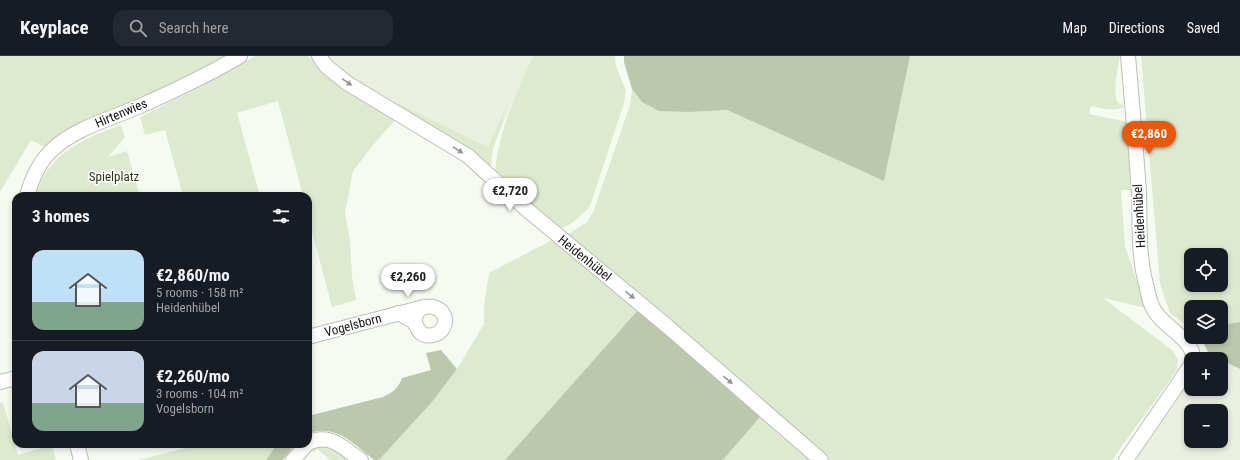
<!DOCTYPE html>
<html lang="en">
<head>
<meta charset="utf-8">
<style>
  body { margin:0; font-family:"Roboto Condensed",sans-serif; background:#242831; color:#f1f3f6; height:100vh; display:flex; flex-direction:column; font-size:15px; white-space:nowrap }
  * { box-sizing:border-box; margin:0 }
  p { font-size:13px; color:#9ea1a6 }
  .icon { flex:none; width:22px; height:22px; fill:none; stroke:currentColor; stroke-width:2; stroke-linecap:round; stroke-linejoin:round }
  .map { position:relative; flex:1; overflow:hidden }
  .drawer { position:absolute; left:12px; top:136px; width:300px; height:256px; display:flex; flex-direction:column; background:#171b24; border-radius:12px; box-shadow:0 2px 6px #0003 }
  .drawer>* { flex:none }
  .buttons { position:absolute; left:1184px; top:192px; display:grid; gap:8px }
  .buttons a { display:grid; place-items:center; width:44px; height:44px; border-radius:8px; background:#171b24; box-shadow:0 2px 6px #0003; font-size:20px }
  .price { position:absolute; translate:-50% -34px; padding:0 9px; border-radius:14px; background:#fff; color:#222; font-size:13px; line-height:26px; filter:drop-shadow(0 1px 2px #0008) }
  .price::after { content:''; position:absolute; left:50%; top:24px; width:12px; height:9px; margin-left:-6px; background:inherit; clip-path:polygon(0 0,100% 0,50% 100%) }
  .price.selected { background:#ea580c; color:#fff }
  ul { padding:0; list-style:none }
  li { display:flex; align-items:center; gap:12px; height:100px; padding:0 20px }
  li+li { border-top:1px solid #363941 }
  li span { display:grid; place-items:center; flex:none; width:112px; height:80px; border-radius:12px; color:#555 }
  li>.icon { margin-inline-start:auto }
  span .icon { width:48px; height:48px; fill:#fffc; stroke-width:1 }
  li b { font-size:17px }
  h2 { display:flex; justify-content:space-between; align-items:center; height:48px; padding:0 20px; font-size:17px }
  header { display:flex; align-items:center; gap:24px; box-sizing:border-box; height:56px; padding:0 20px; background:#171b24; border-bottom:1px solid #363941 }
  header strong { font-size:19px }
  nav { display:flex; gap:22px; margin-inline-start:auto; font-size:14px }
  .search { width:280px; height:36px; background:#242831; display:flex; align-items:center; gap:10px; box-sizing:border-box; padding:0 14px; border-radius:12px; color:#9ea1a6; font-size:15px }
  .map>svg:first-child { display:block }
  .built { fill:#e9f0e0; fill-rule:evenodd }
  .green { fill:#deeacf; fill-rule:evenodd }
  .forest { fill:#bcc8ac }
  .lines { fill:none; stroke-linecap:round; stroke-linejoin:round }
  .minor-casing { stroke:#bbbfb7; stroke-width:16 }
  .minor { stroke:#fff; stroke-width:14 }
  .oneway { fill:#959694 }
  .labels { text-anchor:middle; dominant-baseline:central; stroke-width:3.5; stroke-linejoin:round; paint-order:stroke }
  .street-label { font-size:13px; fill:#141512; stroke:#fff }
  .park-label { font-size:13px; fill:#2b3a0c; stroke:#fff }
</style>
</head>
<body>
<header>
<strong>Keyplace</strong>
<div class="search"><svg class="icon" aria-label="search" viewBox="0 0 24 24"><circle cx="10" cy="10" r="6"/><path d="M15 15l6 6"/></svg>Search here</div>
<nav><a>Map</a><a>Directions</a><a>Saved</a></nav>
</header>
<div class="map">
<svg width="1240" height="404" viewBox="0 0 1240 404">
  <rect width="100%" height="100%" fill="#f6fbf1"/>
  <path class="built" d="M 319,0 L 533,0 L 483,113 Z
    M 1221,304 L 1240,313 L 1240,404 L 1136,404 L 1191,324 L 1191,333 L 1221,333 ZM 1191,355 L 1221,355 L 1221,385 L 1191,385 Z"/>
  <path class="green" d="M 0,0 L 240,0 L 52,94 L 31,84 L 0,136 Z
    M 255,0 L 309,0 L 323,18 L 345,35 L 395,64 L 374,88 L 353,115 L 345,157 L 350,184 L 352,220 L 356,244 L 332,251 L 308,160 L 308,140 L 303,140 L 278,45 L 237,57 L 260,140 L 183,140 L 165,74 L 145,79 L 140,61 L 201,31 Z
    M 533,0 L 615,0 L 616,10 L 626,35 L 624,47 L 590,150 C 580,162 572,168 558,174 L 495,120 C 497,77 516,38 533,0 Z
    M 910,0 L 1120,0 C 1118,12 1112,37 1118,47 L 1123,48 L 1123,51 C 1114,57 1102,52 1091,50 L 1089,58 L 1128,66 L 1131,134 L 1121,134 L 1125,190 L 1146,252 L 1103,242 L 1172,294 L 1178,303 L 1177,314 L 1112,404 L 828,404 L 564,179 L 570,177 L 587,166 L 594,154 L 630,49 L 632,33 L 642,46 L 690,56 L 727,54 L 884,125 Z
    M 1141,0 L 1240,0 L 1240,266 L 1221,269 L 1221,251 L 1191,251 L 1191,272 L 1190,272 L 1170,257 L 1160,228 ZM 1191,199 L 1221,199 L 1221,229 L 1191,229 Z
    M 334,8 L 384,41 L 488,91 L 505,53 L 503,65 L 493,93 L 490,116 L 361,30 Z
    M 121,69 L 125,81 L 108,101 L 127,95 L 140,140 L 35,140 C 49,97 82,83 121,69 Z
    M 554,183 L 638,254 L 505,404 L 379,404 L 432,346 L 457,313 L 484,268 L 484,251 L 489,217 Z
    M 3,346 L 18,399 L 52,389 L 56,404 L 0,404 L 0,347 Z
    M 761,360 L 810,404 L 723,404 Z
    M 201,388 L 275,388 L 273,394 L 266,404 L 139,404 Z
    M 318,389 L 328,389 L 349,404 L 330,404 L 317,393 L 314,397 L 309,393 Z"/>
  <path class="forest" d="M 624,0 L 910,0 L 884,125 L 727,54 L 690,56 L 659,55 L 642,46 L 632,33 L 624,6 Z
    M 638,254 L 761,360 L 723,404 L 505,404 Z
    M 1240,266 L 1240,313 L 1209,298 L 1202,284 L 1198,281 L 1221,281 L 1221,269 Z
    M 441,294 L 457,313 L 432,346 L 379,404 L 374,404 C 356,389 334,366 308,378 L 308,360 L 383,341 C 393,336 398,333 402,322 L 431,314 L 426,297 Z
    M 275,388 L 295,388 L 283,404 L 266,404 L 273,394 Z"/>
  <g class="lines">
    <defs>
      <path id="minor" d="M 319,0 L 326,10 L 347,27 L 468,100 L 525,152 L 667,270 L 821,404
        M 1128,0 C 1132,46 1136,91 1139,137 C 1140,167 1138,199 1146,228 C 1148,238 1150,249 1156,257 C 1166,272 1194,284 1193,303
        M 27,140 C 31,124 40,104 53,93 C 77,71 111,63 140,50 C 174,35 208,19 240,0
        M 398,257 C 403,260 409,262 414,266 C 417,269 417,274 421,277 C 428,282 439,279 443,272 C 455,250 413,239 415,268
        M 308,281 L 424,251
        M 0,326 L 16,322
        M 308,387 C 330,376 343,392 361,404
        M 77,388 L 81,404
        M 293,404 L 307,388
        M 1126,404 L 1191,309"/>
    </defs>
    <use href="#minor" class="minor-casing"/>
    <use href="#minor" class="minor"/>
  </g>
  <defs><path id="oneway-solid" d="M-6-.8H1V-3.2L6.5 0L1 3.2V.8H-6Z"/></defs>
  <g class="oneway">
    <use href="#oneway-solid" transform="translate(347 26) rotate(35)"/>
    <use href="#oneway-solid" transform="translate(458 94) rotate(32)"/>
    <use href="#oneway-solid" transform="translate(630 239) rotate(39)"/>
    <use href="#oneway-solid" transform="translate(728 324) rotate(41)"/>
  </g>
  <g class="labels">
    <g class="street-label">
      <text transform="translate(121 57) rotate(-23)">Hirtenwies</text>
      <text transform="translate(1139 160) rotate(-93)">Heidenhübel</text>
      <text transform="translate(585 202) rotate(39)">Heidenhübel</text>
      <text transform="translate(353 269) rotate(-15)">Vogelsborn</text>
    </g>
    <g class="park-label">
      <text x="114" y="120">Spielplatz</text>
    </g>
  </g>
</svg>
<div class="buttons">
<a><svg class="icon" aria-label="locate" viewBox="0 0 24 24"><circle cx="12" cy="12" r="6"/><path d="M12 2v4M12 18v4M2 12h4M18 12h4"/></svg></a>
<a><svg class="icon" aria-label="layers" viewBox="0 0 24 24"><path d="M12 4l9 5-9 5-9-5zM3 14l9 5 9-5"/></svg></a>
<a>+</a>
<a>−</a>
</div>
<b class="price selected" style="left:1149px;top:99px">€2,860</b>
<b class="price" style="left:510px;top:156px">€2,720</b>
<b class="price" style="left:408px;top:242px">€2,260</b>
<section class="drawer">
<h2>3 homes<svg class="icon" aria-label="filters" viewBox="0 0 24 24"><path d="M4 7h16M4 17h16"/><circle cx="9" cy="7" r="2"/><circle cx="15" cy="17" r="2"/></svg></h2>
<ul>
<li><span style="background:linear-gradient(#bfe0f5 65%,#7fa58c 0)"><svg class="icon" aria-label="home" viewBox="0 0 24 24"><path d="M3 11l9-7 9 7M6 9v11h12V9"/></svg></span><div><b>€2,860/mo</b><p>5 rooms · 158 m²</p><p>Heidenhübel</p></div></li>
<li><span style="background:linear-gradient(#c9d6e8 65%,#7fa58c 0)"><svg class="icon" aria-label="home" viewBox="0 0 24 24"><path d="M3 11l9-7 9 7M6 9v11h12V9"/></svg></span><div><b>€2,260/mo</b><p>3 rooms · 104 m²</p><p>Vogelsborn</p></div></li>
</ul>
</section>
</div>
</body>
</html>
